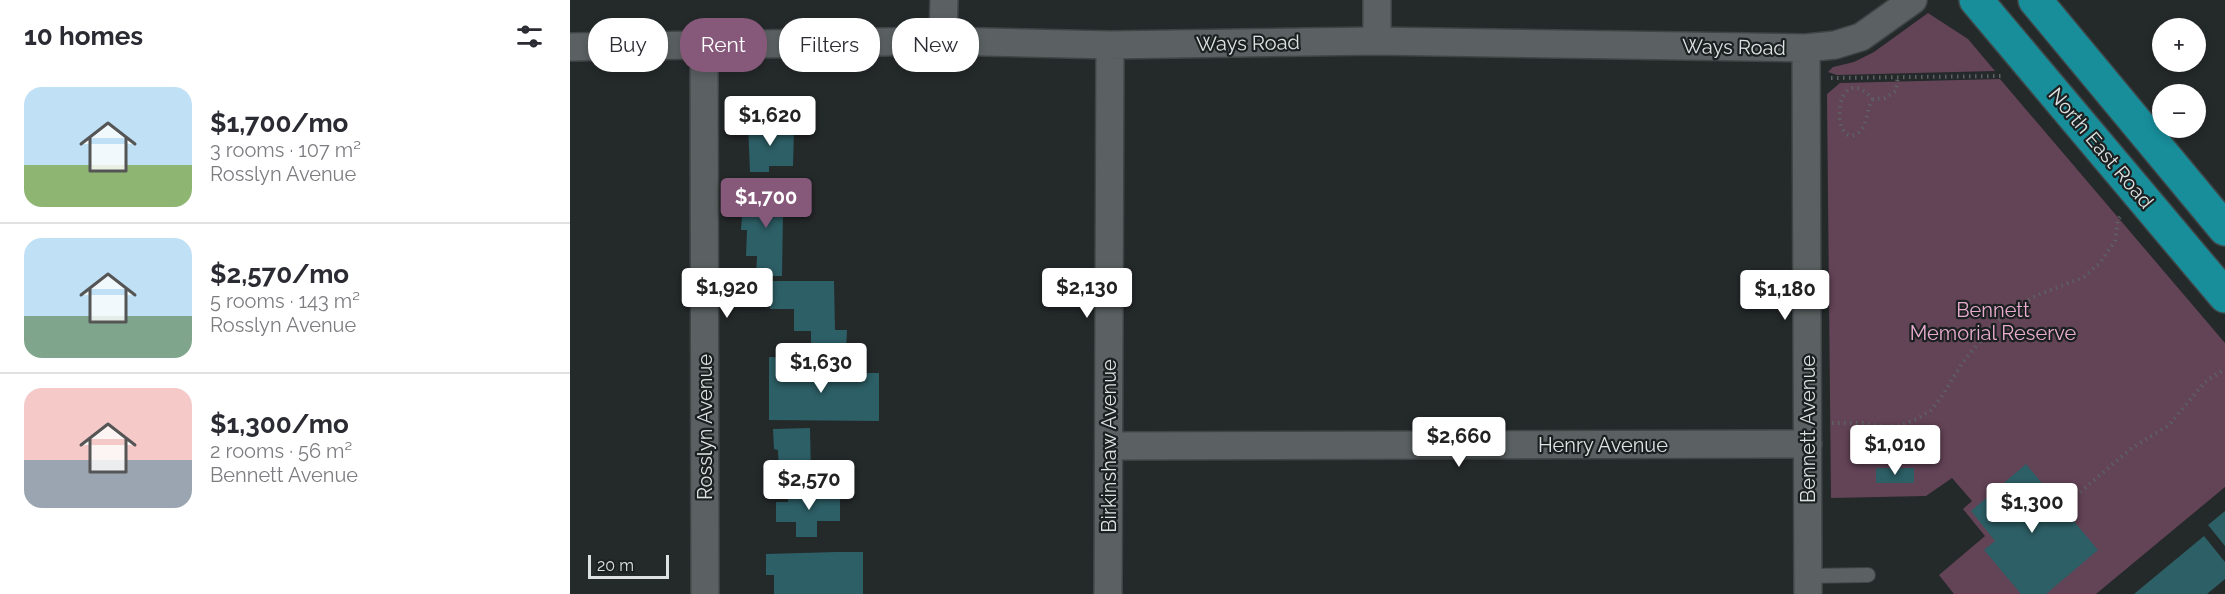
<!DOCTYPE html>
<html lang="en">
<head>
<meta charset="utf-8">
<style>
  body { margin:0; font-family:Raleway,sans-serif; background:#f7f7f7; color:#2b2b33; height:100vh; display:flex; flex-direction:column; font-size:22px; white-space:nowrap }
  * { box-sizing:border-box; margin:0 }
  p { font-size:20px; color:#7c7c81 }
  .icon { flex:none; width:33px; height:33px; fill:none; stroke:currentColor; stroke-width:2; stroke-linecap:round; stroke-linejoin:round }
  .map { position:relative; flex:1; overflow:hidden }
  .drawer { display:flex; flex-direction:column; background:#fff; width:570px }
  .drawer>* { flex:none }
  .hud { position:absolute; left:18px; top:18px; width:570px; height:54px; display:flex; gap:12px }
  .tools { position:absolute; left:1582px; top:18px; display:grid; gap:12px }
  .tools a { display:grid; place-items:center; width:54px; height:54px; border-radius:50%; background:#fff; box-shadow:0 3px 9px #0003; font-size:30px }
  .scale { position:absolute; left:18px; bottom:15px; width:81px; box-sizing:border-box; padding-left:6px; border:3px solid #dee1e2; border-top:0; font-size:16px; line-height:21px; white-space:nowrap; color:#dee1e2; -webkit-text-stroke:4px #1b2020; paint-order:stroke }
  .price { position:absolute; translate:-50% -51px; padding:0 14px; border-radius:6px; background:#fff; color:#222; font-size:20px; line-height:39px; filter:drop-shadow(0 2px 3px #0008) }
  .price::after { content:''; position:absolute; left:50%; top:36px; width:18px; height:14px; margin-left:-9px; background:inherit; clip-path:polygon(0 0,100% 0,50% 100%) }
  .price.on { background:#86587a; color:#fff }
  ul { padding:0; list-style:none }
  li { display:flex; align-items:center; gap:18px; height:150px; padding:0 24px }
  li+li { border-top:2px solid #e1e1e2 }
  li span { display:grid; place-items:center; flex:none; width:168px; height:120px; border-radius:18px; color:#555 }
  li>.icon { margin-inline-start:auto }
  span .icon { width:72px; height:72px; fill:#fffc; stroke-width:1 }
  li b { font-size:26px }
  h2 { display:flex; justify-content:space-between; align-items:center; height:72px; padding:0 24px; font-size:26px }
  .chip { padding:0 21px; border-radius:24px; background:#fff; box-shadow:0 3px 9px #0003; font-size:21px; line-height:54px }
  .chip.on { background:#86587a; color:#fff }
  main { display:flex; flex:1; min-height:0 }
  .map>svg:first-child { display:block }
  .green { fill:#634356 }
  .building { fill:#2d5f66 }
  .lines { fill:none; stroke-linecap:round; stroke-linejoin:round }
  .service-casing { stroke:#3f4445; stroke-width:16 }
  .minor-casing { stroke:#3f4445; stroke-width:30 }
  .trunk-casing { stroke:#3f4445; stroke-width:36 }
  .path { stroke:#5d6162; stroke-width:4; stroke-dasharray:1.5 4.5; stroke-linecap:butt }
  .service { stroke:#5b6162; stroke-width:14 }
  .minor { stroke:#5b6162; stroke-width:27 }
  .trunk { stroke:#188e9b; stroke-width:33 }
  .labels { text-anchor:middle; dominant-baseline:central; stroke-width:4.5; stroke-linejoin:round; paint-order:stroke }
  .street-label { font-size:20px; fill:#dee1e2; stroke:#1b2020 }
  .park-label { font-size:20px; fill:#e9acd0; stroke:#1b2020 }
</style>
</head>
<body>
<main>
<section class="drawer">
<h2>10 homes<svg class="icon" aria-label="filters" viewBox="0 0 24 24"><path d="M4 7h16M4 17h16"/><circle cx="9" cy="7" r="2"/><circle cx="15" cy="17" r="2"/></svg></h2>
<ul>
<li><span style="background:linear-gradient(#bfe0f5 65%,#8fb573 0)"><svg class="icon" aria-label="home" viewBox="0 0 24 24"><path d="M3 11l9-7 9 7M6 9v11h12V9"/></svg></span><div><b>$1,700/mo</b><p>3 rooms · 107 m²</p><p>Rosslyn Avenue</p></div></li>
<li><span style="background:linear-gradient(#bfe0f5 65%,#7fa58c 0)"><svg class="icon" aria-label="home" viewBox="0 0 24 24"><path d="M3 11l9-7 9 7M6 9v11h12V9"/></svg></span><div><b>$2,570/mo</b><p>5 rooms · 143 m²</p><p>Rosslyn Avenue</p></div></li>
<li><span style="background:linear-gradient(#f6c9c9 60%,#9aa5b1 0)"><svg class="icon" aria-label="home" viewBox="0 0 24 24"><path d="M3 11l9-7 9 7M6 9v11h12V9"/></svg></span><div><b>$1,300/mo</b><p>2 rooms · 56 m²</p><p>Bennett Avenue</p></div></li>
</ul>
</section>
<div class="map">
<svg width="1655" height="594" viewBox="0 0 1655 594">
  <rect width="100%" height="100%" fill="#24292a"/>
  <path class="green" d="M 1358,13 L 1398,39 L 1425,71 L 1267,75 L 1258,72 L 1263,67 L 1284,62 L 1304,52 Z
    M 1430,79 L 1655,343 L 1655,487 L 1526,594 L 1384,594 L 1369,575 L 1415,536 L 1393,509 L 1402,501 L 1382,478 L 1356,496 L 1261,498 L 1257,94 L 1270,83 Z"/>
  <path class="building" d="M 178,124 L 199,124 L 199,129 L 224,129 L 223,166 L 199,166 L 199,172 L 180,172 Z
    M 176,190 L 221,191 L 220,213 L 213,213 L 212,276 L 186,276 L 187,256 L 176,256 L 177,230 L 171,230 L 172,217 L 176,217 Z
    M 199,281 L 264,281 L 265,330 L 277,330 L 276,352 L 241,352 L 241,331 L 224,331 L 224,309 L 200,309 Z
    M 199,357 L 236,358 L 237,373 L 309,373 L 309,421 L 199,420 Z
    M 240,428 L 241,474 L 209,475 L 208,450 L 204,449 L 203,429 Z
    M 1456,464 L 1528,550 L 1476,594 L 1451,594 L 1414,550 L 1425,541 L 1401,511 Z
    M 1306,468 L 1344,468 L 1344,483 L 1306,483 Z
    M 218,493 L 270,493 L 270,521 L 247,521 L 247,537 L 226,537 L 226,522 L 206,522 L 206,502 L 218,502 Z
    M 1655,511 L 1655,546 L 1638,525 Z
    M 1634,536 L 1655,562 L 1655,579 L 1637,594 L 1564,594 Z
    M 266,552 L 293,552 L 293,594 L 204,594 L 204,575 L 196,575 L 196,554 Z"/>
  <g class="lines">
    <defs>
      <path id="service" d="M 1238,576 L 1298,575"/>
      <path id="minor" d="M 373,41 L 374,0
        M 807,41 L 807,0
        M 134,44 L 135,594
        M 0,47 L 373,41 L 540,45 L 807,41 L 1236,48 L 1265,45 L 1291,37 L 1343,0
        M 1236,48 L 1238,594
        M 539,446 L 1238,444
        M 538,594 L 540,45"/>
      <path id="trunk" d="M 1406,0 L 1655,296
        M 1465,0 L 1655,229"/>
    </defs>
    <use href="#service" class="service-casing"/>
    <use href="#minor" class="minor-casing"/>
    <use href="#trunk" class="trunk-casing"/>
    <path class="path" d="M 1261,78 L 1431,76
      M 1303,99 C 1296,109 1298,126 1288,133 C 1260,152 1263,56 1303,99 L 1315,98 L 1326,91 L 1328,76
      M 1262,423 L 1293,423 L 1315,427 L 1331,425 L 1347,419 L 1361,410 L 1370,399 L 1393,362 L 1425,323 L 1463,297 L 1514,277 L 1529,264 L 1545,241 L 1548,219 L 1550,217
      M 1324,464 L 1325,438 L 1331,426
      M 1510,492 L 1562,448 L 1599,425 L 1635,382 L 1655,369"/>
    <use href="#service" class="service"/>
    <use href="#minor" class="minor"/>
    <use href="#trunk" class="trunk"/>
  </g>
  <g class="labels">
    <g class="street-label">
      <text transform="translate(678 43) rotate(-1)">Ways Road</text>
      <text transform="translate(1164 47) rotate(1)">Ways Road</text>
      <text transform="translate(1531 148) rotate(50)">North East Road</text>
      <text transform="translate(135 427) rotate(-90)">Rosslyn Avenue</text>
      <text transform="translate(1238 429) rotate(-90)">Bennett Avenue</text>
      <text x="1033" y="445">Henry Avenue</text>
      <text transform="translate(539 446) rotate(-90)">Birkinshaw Avenue</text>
    </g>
    <g class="park-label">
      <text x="1423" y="310">Bennett<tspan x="1423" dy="23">Memorial Reserve</tspan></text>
    </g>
  </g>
</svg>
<div class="tools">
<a>+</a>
<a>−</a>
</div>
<div class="scale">20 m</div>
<b class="price" style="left:200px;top:147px">$1,620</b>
<b class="price on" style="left:196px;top:229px">$1,700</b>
<b class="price" style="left:157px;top:319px">$1,920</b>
<b class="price" style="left:517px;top:319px">$2,130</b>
<b class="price" style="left:1215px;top:321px">$1,180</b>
<b class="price" style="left:251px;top:394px">$1,630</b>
<b class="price" style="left:889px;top:468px">$2,660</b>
<b class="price" style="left:1325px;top:476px">$1,010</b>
<b class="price" style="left:239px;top:511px">$2,570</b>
<b class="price" style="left:1462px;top:534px">$1,300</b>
<div class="hud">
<a class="chip">Buy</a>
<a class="chip on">Rent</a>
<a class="chip">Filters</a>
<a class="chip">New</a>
</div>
</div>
</main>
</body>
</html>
